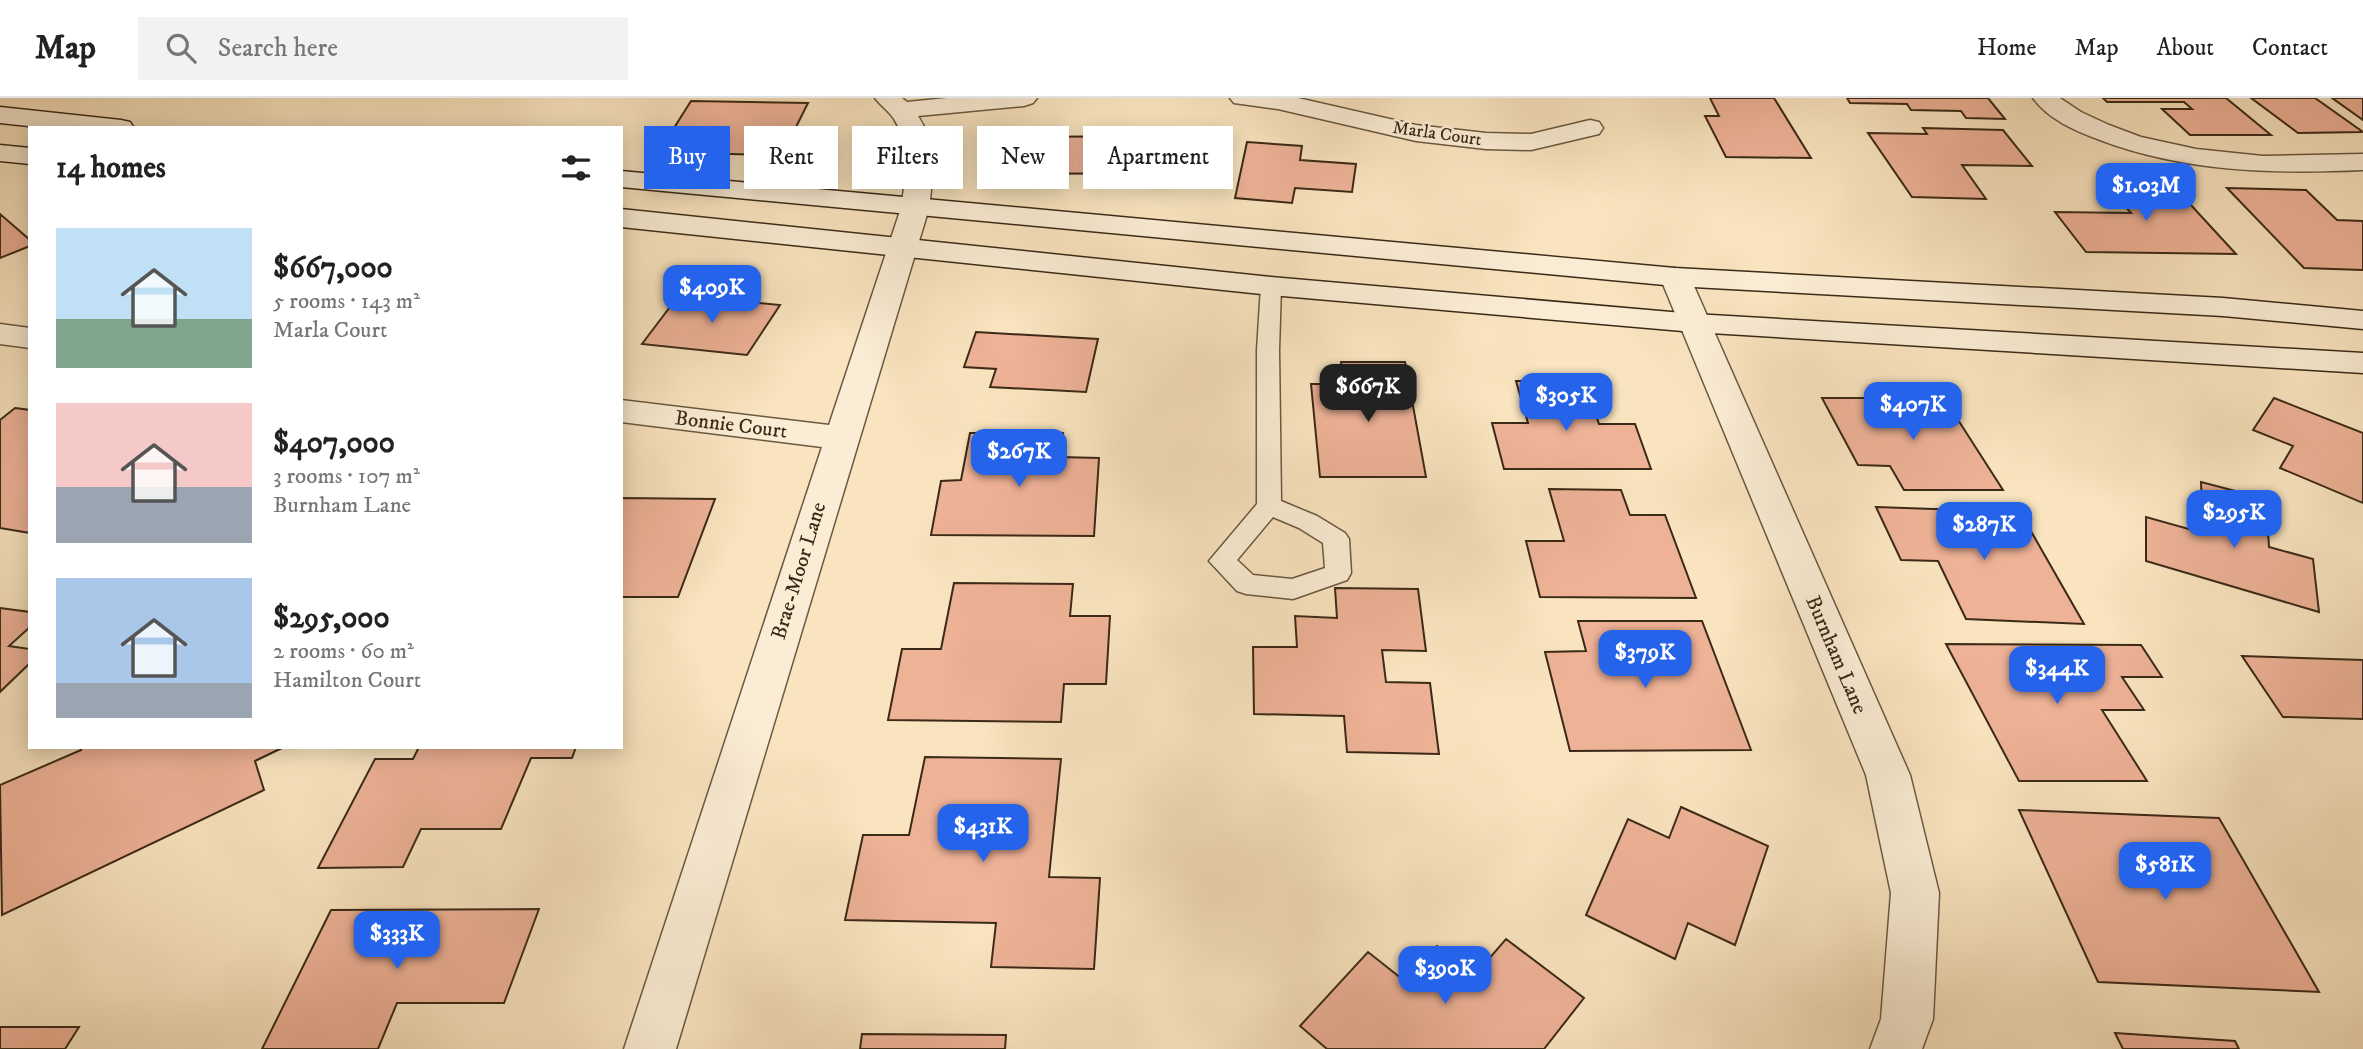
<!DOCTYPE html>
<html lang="en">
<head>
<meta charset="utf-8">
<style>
  body { margin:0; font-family:"IM FELL DW Pica",serif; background:#f2f2f2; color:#222; height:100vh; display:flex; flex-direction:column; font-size:26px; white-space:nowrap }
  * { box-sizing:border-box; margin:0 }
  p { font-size:23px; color:#767676 }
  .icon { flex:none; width:38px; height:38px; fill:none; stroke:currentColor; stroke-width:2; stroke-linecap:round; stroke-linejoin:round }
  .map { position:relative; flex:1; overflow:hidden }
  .details { position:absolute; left:28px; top:28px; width:595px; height:623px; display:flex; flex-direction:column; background:#fff; border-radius:0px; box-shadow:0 4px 18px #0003 }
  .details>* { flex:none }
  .guide { position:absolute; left:644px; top:28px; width:665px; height:63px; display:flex; gap:14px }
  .price { position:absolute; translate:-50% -60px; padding:0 16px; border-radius:14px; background:#2563eb; color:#fff; font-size:23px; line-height:46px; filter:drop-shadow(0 2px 4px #0008) }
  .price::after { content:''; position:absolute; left:50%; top:42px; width:21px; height:16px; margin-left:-10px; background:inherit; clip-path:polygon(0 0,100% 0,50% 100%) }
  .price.active { background:#222; color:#fff }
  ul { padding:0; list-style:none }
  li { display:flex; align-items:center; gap:21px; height:175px; padding:0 28px }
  li span { display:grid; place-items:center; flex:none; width:196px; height:140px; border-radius:0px; color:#555 }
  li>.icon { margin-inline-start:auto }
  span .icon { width:84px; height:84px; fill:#fffc; stroke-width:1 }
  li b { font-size:30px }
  h2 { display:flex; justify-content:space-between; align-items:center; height:84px; padding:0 28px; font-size:30px }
  .pill { padding:0 24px; border-radius:0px; background:#fff; box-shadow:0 4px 18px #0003; font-size:24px; line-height:63px }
  .pill.active { background:#2563eb; color:#fff }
  header { display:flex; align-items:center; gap:42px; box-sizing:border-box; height:98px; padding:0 35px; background:#fff; border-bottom:2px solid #e0e0e0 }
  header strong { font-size:33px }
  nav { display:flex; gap:38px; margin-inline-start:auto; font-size:24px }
  .search { width:490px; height:63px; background:#f2f2f2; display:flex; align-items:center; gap:18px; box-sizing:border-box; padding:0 24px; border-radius:0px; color:#767676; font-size:26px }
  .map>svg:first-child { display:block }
  .building { fill:#eeb297; stroke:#3b2a17; stroke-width:2 }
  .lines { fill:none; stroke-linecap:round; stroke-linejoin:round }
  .lane-casing { stroke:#6a5841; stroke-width:3 }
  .street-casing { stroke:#6a5841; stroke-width:3 }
  .secondary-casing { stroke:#3b2a17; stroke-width:3 }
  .lane { fill:#fbedd5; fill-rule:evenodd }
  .street { fill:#fbedd5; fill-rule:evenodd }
  .secondary { fill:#fbedd5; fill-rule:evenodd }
  .labels { text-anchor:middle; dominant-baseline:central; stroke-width:5; stroke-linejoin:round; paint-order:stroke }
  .far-street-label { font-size:18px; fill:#3b2a17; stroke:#fbedd5 }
  .street-label { font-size:21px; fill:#3b2a17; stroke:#fbedd5 }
</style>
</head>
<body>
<header>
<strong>Map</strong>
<div class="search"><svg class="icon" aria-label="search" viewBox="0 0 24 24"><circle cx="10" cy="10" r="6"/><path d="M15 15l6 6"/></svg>Search here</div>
<nav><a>Home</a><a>Map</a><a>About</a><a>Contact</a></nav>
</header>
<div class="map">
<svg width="2363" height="951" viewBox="0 0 2363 951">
  <rect width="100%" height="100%" fill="#f9e4bf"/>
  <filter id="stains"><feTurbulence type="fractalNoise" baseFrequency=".00286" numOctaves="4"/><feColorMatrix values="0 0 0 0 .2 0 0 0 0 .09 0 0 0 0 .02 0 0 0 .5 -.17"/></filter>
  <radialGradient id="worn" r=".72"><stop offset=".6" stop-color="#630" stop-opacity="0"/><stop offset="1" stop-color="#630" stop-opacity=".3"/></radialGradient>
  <path class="building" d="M 1710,0 L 1774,0 L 1811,60 L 1726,59 L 1705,18 L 1719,18 Z
    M 1847,0 L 1988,0 L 2005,21 L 1966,20 L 1961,13 L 1911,12 L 1907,6 L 1850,5 Z
    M 2103,0 L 2226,0 L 2271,37 L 2190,37 L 2162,11 L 2192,11 L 2184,4 L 2107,4 Z
    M 2251,0 L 2315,0 L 2363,34 L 2298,35 Z
    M 2332,0 L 2363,0 L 2363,22 Z
    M 691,3 L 808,5 L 782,57 L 683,55 L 691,41 L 667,41 Z
    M 1923,30 L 2003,32 L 2032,68 L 1962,67 L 1986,101 L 1912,99 L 1868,35 L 1927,36 Z
    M 1160,38 L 1160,75 L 999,76 L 1005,39 Z
    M 1247,44 L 1302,48 L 1300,62 L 1356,66 L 1352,94 L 1295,90 L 1292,105 L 1235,100 Z
    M 2101,80 L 2167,81 L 2236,156 L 2086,154 L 2055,114 L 2131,115 Z
    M 2227,90 L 2306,92 L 2337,122 L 2363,123 L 2363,172 L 2304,170 Z
    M 0,116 L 30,142 L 30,148 L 0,160 Z
    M 679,197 L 780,207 L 747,257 L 642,246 Z
    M 976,234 L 1098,241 L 1086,294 L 990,289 L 996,271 L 964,269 Z
    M 1341,264 L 1405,264 L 1426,379 L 1320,379 L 1311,286 L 1344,286 Z
    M 1516,283 L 1585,283 L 1599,326 L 1635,326 L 1651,371 L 1504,371 L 1492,325 L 1528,325 Z
    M 1822,300 L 1944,300 L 2003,392 L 1904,392 L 1890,368 L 1858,367 Z
    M 2274,300 L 2363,335 L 2363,405 L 2280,370 L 2293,348 L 2253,332 Z
    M 15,310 L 30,312 L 30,435 L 0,430 L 0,322 Z
    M 970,335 L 1063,335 L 1060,359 L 1099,360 L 1094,438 L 931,437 L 941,383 L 961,382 Z
    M 2201,384 L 2266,401 L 2269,449 L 2313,461 L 2319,514 L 2146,463 L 2146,419 L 2203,435 Z
    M 1549,391 L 1621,392 L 1630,417 L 1665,417 L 1696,500 L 1540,499 L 1526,443 L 1564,443 Z
    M 621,400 L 715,401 L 678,499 L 621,499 Z
    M 1876,409 L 2020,414 L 2084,526 L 1966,521 L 1938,463 L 1901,462 Z
    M 954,485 L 1073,486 L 1070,518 L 1110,518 L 1106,586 L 1064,586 L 1061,624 L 888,622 L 902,551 L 941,551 Z
    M 1335,490 L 1418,491 L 1426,553 L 1382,552 L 1386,584 L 1430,585 L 1439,656 L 1347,654 L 1344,618 L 1254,616 L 1253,549 L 1297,549 L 1295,518 L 1337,520 Z
    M 0,510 L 30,514 L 30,529 L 9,548 L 30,551 L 30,565 L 0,594 Z
    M 1578,523 L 1702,523 L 1751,652 L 1570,653 L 1545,554 L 1586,553 Z
    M 1946,546 L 2141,547 L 2162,579 L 2122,579 L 2144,612 L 2102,612 L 2147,683 L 2019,683 Z
    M 2242,558 L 2363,562 L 2363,621 L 2283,619 Z
    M 81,649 L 284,649 L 255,663 L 264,692 L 2,817 L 0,687 L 81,652 Z
    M 419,649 L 576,649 L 572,660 L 531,660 L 501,731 L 421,731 L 403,769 L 318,770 L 375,661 L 413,661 Z
    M 925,659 L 1061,661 L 1049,779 L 1100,780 L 1094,871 L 991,869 L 996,825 L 845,822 L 863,737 L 909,737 Z
    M 1681,709 L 1768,748 L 1735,847 L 1688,825 L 1675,861 L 1586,817 L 1628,721 L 1669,740 Z
    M 2019,712 L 2219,720 L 2319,894 L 2098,884 Z
    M 539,811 L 504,905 L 397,905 L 378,951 L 262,951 L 331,812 Z
    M 1506,841 L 1584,900 L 1544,951 L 1327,951 L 1300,928 L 1368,854 L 1406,884 L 1437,848 L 1475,877 Z
    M 0,929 L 79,929 L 65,951 L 0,951 Z
    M 2115,935 L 2235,943 L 2239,951 L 2123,951 Z
    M 862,936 L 1006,937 L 1005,951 L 860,951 Z"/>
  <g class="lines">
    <defs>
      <path id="lane" d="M 1271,182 L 1278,184 L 1281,188 L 1279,252 L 1281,403 L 1317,418 L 1345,435 L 1349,441 L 1351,475 L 1347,482 L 1293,501 L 1246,496 L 1237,493 L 1209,463 L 1257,406 L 1257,252 L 1261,188 L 1264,184 ZM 1273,419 L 1299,430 L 1323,445 L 1325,470 L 1292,481 L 1253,477 L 1237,462 Z"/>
      <path id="street" d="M 875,0 L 902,0 L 907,4 L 947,0 L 1037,0 L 1033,5 L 1024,8 L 918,18 C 937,46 933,78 929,110 L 676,951 L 624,951 L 822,349 L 621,324 L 621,302 L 829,327 L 901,110 C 906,81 911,48 894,21 C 889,13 881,8 875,0 Z
        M 1230,0 L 1298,0 L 1416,27 L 1486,35 L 1531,36 L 1590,22 L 1599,24 L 1603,30 L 1599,36 L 1531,52 L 1486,51 L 1416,43 L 1278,11 L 1234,5 Z
        M 2033,0 L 2060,0 L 2081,14 L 2109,27 L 2141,39 L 2196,51 L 2263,58 L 2363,56 L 2363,72 C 2273,76 2185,74 2100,42 C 2076,33 2049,22 2033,0 Z
        M 1675,170 L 1686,173 L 1690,179 L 1910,677 L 1939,795 L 1933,921 L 1922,951 L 1870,951 L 1881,921 L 1891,795 L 1866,677 L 1660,179 L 1664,173 Z
        M 0,226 L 30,230 L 30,250 L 0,246 Z"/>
      <path id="secondary" d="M 0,9 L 121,22 L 130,24 L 134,30 L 47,30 L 0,25 Z
        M 0,47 L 30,50 L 30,66 L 0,63 Z
        M 621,73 L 1675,170 L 2223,200 L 2363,213 L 2363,231 L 2223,218 L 1675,188 L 621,89 Z
        M 621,111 L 1271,179 L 1694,216 L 2363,255 L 2363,275 L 1694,234 L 1271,197 L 621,129 Z"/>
    </defs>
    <use href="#lane" class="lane-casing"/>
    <use href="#street" class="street-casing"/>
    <use href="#secondary" class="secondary-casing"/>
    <use href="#lane" class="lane"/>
    <use href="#street" class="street"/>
    <use href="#secondary" class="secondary"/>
  </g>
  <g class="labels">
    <g class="far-street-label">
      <text transform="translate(1437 36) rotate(8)">Marla Court</text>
    </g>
    <g class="street-label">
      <text transform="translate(731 327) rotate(7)">Bonnie Court</text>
      <text transform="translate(799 473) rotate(-73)">Brae-Moor Lane</text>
      <text transform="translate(1836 557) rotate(67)">Burnham Lane</text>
    </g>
  </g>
  <rect width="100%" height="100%" filter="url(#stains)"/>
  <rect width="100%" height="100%" fill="url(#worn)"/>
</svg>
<b class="price" style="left:2146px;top:125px">$1.03M</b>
<b class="price" style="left:712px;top:227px">$409K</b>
<b class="price active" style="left:1368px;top:326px">$667K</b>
<b class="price" style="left:1566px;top:335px">$305K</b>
<b class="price" style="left:1913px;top:344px">$407K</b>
<b class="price" style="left:1019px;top:391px">$267K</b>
<b class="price" style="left:2234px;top:452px">$295K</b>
<b class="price" style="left:1984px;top:464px">$287K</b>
<b class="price" style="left:1645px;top:592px">$379K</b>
<b class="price" style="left:2057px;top:608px">$344K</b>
<b class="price" style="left:983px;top:766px">$431K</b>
<b class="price" style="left:2165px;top:804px">$581K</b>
<b class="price" style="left:397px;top:873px">$333K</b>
<b class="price" style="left:1445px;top:908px">$390K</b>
<div class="guide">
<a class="pill active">Buy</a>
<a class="pill">Rent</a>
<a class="pill">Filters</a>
<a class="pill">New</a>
<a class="pill">Apartment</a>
</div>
<section class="details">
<h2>14 homes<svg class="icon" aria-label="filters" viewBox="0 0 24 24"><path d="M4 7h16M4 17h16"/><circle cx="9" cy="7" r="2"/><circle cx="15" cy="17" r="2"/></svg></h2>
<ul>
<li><span style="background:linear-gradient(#bfe0f5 65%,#7fa58c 0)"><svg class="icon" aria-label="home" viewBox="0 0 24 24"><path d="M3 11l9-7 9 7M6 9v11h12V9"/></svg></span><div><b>$667,000</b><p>5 rooms · 143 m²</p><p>Marla Court</p></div></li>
<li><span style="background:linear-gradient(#f6c9c9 60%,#9aa5b1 0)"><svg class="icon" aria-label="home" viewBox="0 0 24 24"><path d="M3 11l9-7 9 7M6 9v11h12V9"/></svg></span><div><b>$407,000</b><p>3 rooms · 107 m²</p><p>Burnham Lane</p></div></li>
<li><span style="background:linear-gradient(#a9c7e8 75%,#9aa5b1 0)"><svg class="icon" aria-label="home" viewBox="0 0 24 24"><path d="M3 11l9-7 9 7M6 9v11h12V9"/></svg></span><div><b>$295,000</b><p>2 rooms · 60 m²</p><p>Hamilton Court</p></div></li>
</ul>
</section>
</div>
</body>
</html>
